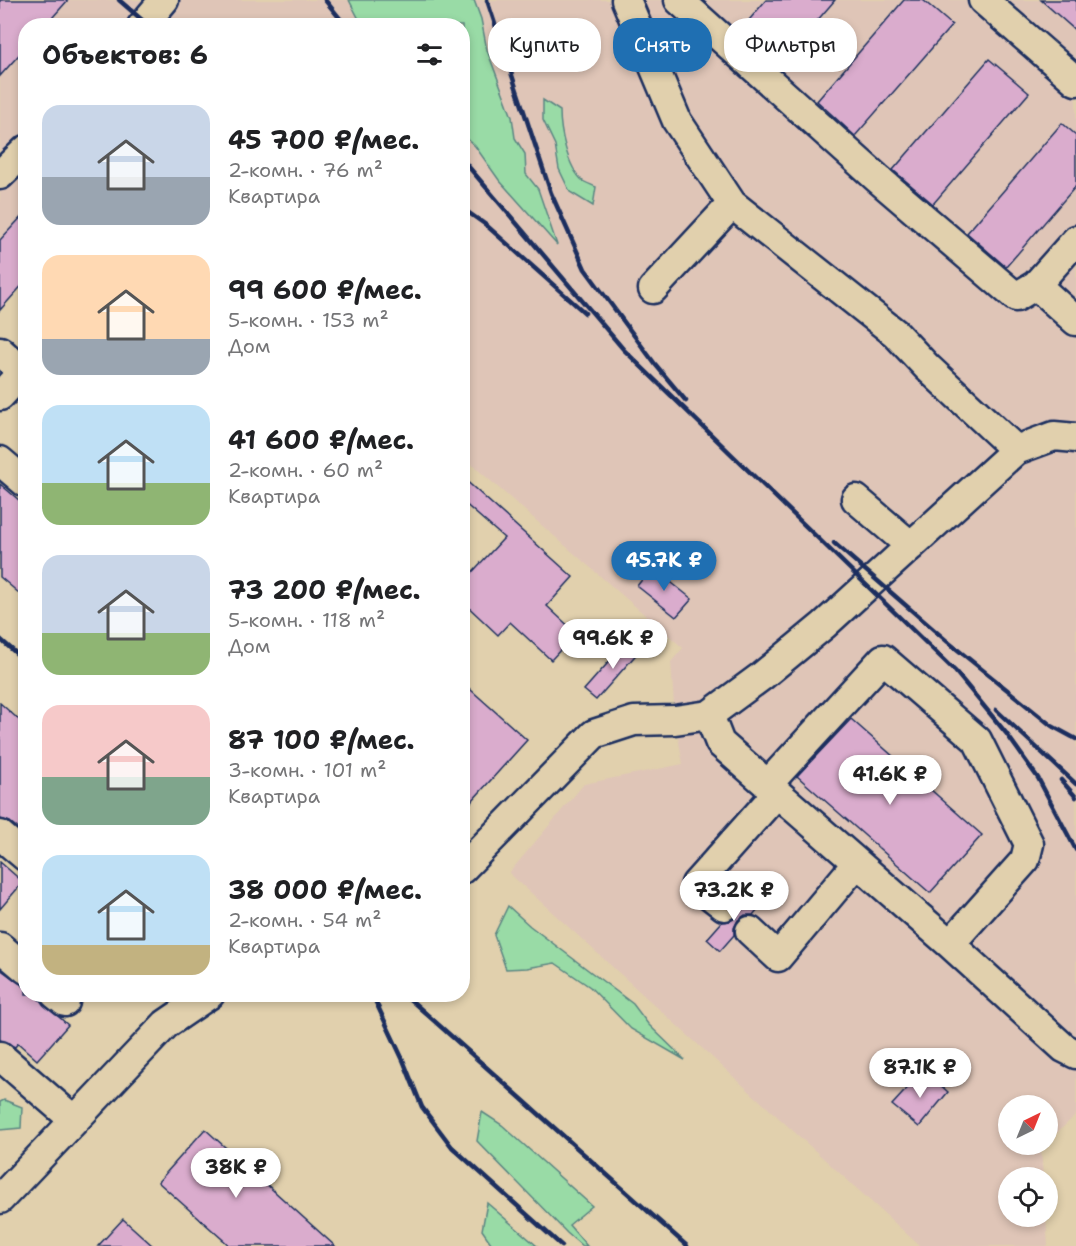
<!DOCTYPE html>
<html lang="ru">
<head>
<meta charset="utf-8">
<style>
  body { margin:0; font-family:"Shantell Sans",sans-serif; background:#f2f2f2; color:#202124; height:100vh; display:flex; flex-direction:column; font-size:22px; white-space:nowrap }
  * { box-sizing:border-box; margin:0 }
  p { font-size:20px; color:#757577 }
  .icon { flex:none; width:33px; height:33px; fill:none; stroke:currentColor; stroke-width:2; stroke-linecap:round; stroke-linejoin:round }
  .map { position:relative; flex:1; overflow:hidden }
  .drawer { position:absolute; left:18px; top:18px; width:452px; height:984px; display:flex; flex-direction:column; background:#fff; border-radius:24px; box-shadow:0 3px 9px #0003 }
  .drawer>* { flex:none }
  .hud { position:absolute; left:488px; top:18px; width:498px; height:54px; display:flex; gap:12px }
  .needle { width:39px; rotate:43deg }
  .controls { position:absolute; left:998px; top:1095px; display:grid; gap:12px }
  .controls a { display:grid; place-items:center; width:60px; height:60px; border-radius:50%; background:#fff; box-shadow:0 3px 9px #0003; font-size:30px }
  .price { position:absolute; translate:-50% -51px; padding:0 14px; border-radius:21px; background:#fff; color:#222; font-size:20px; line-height:39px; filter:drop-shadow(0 2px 3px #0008) }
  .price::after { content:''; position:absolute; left:50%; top:36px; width:18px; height:14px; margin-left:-9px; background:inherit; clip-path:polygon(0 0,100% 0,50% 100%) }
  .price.selected { background:#1f6fb2; color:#fff }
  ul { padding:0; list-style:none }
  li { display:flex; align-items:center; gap:18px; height:150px; padding:0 24px }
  li span { display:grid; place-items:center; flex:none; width:168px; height:120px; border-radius:18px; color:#555 }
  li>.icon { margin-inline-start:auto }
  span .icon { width:72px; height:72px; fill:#fffc; stroke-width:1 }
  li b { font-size:26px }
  h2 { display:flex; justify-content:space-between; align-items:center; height:72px; padding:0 24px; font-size:26px }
  .chip { padding:0 21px; border-radius:24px; background:#fff; box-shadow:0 3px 9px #0003; font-size:21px; line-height:54px }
  .chip.selected { background:#1f6fb2; color:#fff }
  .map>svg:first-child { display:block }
  .built { fill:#dfc5b7 }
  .green { fill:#99dba6; stroke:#5a8582; stroke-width:1.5 }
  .building { fill:#daaccd; stroke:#1b2f5e; stroke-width:1.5 }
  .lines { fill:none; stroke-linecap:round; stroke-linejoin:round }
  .minor-casing { stroke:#1b2f5e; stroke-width:33 }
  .minor { stroke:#e1d0ad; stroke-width:28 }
  .rail { stroke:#1b2f5e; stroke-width:4.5 }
</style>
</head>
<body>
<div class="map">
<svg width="1076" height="1246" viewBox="0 0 1076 1246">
  <rect width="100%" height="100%" fill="#e1d0ad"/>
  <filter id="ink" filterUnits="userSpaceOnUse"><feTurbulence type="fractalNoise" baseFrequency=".0167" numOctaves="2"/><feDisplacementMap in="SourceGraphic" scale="12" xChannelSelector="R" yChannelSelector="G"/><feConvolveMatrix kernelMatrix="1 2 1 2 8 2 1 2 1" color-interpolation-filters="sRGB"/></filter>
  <g filter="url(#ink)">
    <path class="built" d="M 0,0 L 1076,0 L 1076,1115 L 1047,1142 L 1047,1106 L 1008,1106 L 1008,1144 L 1044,1145 L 1041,1147 L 1043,1177 L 1008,1178 L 1008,1216 L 1046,1217 L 1048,1246 L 920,1246 L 509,873 L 584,784 L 683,764 L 675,720 L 671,662 L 683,648 L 462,456 L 462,26 L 26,26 L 25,281 L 0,299 Z"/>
    <path class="green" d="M 349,0 L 474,0 L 481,19 L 487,50 L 512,117 L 515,138 L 525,154 L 526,174 L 538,189 L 557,245 L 499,180 L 475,146 L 462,134 L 462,26 L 362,25 Z
      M 543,100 L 560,111 C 560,130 567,167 583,181 C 586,183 592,185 596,187 L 593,206 L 570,192 L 559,169 L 555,145 L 543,120 Z
      M 508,906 L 530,926 L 633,1004 L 648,1024 L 685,1060 L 631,1029 L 590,987 L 555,963 L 527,968 L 506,969 L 494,935 Z
      M 4,1100 L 22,1107 L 21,1128 L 0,1130 L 0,1102 Z
      M 482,1112 L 502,1125 L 592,1206 L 569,1225 L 587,1246 L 582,1246 L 567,1233 L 477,1141 Z
      M 487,1203 L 537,1246 L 493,1246 L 482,1230 Z"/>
    <path class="building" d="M 0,0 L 68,0 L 45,26 L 26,26 L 26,47 L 0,76 Z
      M 766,0 L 835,0 L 778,66 L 739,32 Z
      M 904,0 L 923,0 L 952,25 L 855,136 L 817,101 Z
      M 1041,0 L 1076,0 L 1076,31 Z
      M 989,59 L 1029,93 L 933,204 L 893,170 Z
      M 1062,123 L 1076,135 L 1076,186 L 1006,267 L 967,233 Z
      M 26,212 L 26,281 L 0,310 L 0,240 Z
      M 462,477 L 573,577 L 547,606 L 576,633 L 551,660 L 510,622 L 498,635 L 462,601 L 462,583 L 504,538 L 462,501 Z
      M 0,484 L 26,506 L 26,599 L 0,577 Z
      M 652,567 L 692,599 L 676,617 L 637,586 Z
      M 629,639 L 641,649 L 596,700 L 584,690 Z
      M 462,682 L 527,740 L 462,812 Z
      M 0,703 L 26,726 L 26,835 L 10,822 L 0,819 Z
      M 851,719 L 982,835 L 930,893 L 797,776 Z
      M 0,862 L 23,882 L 0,909 Z
      M 749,892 L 762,904 L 753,915 L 745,915 L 738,920 L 734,928 L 734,935 L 720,951 L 707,939 L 722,922 L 730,921 L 737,917 L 740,909 L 740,903 Z
      M 0,969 L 26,988 L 26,994 L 33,994 L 68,1025 L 37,1060 L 18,1043 L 15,1047 L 0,1040 Z
      M 924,1070 L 948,1092 L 919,1127 L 892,1105 Z
      M 205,1129 L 335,1246 L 230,1246 L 158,1182 Z
      M 123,1219 L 153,1246 L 98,1246 Z"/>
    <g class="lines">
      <defs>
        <path id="minor" d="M 626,0 L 677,121 L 732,204 L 895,333 L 927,367 L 1016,450
          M 679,0 L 877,178 L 1016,297 L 1036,285
          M 983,0 L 1076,81
          M 142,26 L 164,0
          M 0,175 L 26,150
          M 1076,240 L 1036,285 L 1076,321
          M 653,289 L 732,204
          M 0,351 L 23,372
          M 0,396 L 26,368
          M 0,461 L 26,483
          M 856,499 L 911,546
          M 709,715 L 720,743 L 950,944 L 1064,1048 L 1076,1054
          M 767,785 L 883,659 L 977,740 L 1029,844 L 1025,860 L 950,944
          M 0,835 L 26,857
          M 462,869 L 594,734 L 634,721 L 675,720 L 709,715 L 762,676 L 824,625 L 1016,450 L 1054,436 L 1076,438
          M 724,906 L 696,884 L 777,793
          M 750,931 L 778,957 L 857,863
          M 0,947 L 26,969
          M 55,994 L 65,1002
          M 0,1056 L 74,1120
          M 0,1199 L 166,1024 L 210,994"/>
      </defs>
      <use href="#minor" class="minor-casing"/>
      <use href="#minor" class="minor"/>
      <path class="rail" d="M 119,0 L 149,26
        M 325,0 L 346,26
        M 487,0 L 551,193 L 585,269 L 655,364 L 686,401
        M 462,159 L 624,350 L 955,671 L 1006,733 L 1038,778 L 1076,850
        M 462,208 L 486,225 L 585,313
        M 834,543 L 948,642 L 1052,726 L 1076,739
        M 0,639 L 26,662
        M 996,710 L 1076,784
        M 1061,780 L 1076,797
        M 372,994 L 403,1060 L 422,1107 L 452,1147 L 562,1246
        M 404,994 L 687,1246"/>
    </g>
  </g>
</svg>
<div class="controls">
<a><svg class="needle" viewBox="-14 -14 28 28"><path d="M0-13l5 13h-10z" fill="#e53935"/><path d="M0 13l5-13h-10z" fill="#757577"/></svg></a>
<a><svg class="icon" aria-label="locate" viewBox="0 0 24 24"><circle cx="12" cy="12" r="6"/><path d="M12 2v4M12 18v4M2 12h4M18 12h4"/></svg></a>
</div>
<b class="price selected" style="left:664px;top:592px">45.7K ₽</b>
<b class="price" style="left:613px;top:670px">99.6K ₽</b>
<b class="price" style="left:890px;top:806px">41.6K ₽</b>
<b class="price" style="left:734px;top:922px">73.2K ₽</b>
<b class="price" style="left:920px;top:1099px">87.1K ₽</b>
<b class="price" style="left:236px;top:1199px">38K ₽</b>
<div class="hud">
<a class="chip">Купить</a>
<a class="chip selected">Снять</a>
<a class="chip">Фильтры</a>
</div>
<section class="drawer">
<h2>Объектов: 6<svg class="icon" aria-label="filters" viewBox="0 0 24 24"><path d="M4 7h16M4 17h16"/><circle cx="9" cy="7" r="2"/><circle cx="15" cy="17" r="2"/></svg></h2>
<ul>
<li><span style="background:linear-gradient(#c9d6e8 60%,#9aa5b1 0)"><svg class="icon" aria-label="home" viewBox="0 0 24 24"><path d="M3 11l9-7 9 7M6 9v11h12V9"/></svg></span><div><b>45 700 ₽/мес.</b><p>2-комн. · 76 m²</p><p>Квартира</p></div></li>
<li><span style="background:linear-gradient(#ffd9b3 70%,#9aa5b1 0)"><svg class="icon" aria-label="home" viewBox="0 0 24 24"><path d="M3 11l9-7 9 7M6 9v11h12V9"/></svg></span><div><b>99 600 ₽/мес.</b><p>5-комн. · 153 m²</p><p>Дом</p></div></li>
<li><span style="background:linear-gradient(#bfe0f5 65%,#8fb573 0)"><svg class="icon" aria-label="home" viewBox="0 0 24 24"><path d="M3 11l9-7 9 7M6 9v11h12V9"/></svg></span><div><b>41 600 ₽/мес.</b><p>2-комн. · 60 m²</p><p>Квартира</p></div></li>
<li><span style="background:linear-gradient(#c9d6e8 65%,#8fb573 0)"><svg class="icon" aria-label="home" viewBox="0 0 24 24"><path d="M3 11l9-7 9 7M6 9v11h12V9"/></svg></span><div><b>73 200 ₽/мес.</b><p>5-комн. · 118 m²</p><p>Дом</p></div></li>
<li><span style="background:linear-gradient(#f6c9c9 60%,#7fa58c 0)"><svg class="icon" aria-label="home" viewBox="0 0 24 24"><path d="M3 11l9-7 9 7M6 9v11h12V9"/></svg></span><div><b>87 100 ₽/мес.</b><p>3-комн. · 101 m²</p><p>Квартира</p></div></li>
<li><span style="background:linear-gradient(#bfe0f5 75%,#c2b280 0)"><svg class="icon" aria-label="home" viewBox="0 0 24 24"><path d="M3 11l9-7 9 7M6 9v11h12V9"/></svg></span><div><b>38 000 ₽/мес.</b><p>2-комн. · 54 m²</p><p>Квартира</p></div></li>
</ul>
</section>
</div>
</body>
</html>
